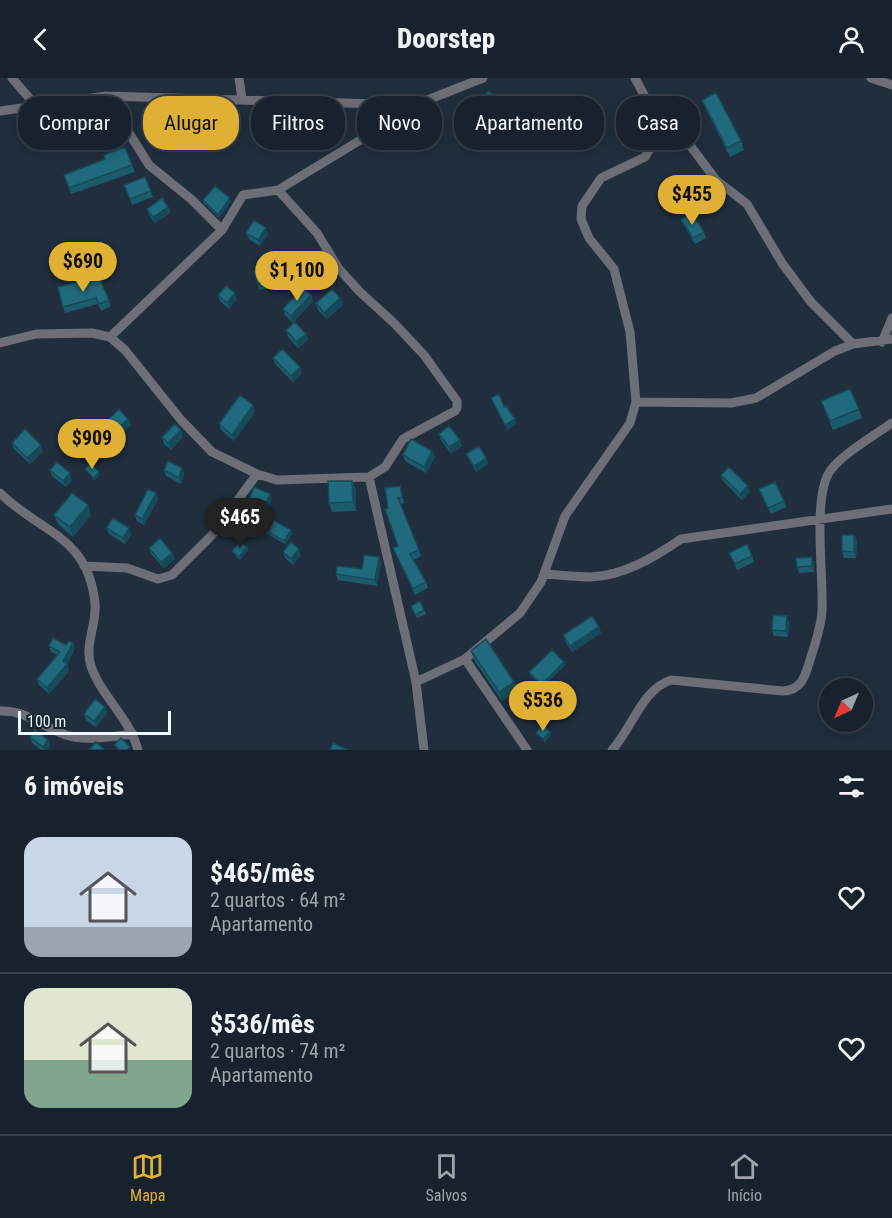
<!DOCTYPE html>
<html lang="pt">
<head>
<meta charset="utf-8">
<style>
  body { margin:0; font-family:"Roboto Condensed",sans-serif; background:#252f3a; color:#f1f3f6; height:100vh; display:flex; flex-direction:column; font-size:22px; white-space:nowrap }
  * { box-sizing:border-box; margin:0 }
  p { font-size:20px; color:#9fa4aa }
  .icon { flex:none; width:33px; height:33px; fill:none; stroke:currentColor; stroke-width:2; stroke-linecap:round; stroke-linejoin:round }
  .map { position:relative; height:672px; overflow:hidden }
  .panel { display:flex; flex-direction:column; background:#18222e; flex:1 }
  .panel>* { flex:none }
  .banner { position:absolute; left:18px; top:18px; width:856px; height:54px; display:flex; gap:12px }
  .needle { width:39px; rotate:224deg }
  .tools { position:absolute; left:819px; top:600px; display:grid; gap:12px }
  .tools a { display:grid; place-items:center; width:54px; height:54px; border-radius:50%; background:#18222e; box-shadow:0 3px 15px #0003,0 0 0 2px #363f4a; font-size:30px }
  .scale { position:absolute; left:18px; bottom:15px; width:153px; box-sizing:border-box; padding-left:6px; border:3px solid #eef6fe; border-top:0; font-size:16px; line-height:21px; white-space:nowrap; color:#eef6fe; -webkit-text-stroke:4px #162433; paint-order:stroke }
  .price { position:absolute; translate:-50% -51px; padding:0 14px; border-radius:21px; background:#e0b034; color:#111; font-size:20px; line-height:39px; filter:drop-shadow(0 2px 3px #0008) }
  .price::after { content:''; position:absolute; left:50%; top:36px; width:18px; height:14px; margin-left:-9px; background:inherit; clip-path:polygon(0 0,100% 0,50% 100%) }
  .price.active { background:#222; color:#fff }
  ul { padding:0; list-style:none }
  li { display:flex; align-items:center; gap:18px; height:150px; padding:0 24px }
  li+li { border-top:2px solid #363f4a }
  li span { display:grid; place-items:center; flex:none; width:168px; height:120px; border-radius:18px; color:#555 }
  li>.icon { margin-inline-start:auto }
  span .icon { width:72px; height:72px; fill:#fffc; stroke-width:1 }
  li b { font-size:26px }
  h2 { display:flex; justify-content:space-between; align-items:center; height:72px; padding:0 24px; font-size:26px }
  .tag { padding:0 21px; border-radius:24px; background:#18222e; box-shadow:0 3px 15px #0003,0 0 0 2px #363f4a; font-size:21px; line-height:54px }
  .tag.active { background:#e0b034; color:#111 }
  header { display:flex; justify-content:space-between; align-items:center; height:78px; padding:0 24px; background:#18222e; font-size:27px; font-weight:800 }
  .menu { display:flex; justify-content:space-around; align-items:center; height:84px; border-top:2px solid #363f4a; background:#18222e; font-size:16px; color:#9fa4aa }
  .menu a { display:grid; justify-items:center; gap:3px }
  .menu .active { color:#e0b034 }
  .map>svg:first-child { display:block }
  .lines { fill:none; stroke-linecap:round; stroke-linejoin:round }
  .street { stroke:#6e6e78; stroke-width:9 }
  .wall { fill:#1c5b6c }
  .shaded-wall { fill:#174a58 }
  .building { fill:#216a7d; stroke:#174a58; stroke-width:1.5 }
</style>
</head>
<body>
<header><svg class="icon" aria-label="back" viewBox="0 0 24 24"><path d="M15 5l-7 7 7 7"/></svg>Doorstep<svg class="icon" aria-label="person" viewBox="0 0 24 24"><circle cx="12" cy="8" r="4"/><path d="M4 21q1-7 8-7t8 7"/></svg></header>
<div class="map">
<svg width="892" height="672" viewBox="0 0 892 672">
  <rect width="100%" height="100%" fill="#202e3e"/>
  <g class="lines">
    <path class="street" d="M 12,0 L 36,28
      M 239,0 L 242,22
      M 635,0 L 650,28 L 686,62 L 716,102 L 747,126 L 782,185 L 811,224 L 853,266
      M 871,0 L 892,7
      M 106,18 L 149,87 L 191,121 L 222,152
      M 0,33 L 106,18 L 377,26 L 425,23 L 483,0
      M 110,259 L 222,152 L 243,117 L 278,112 L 423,24
      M 882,264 L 892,240
      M 0,265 L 36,256 L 92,255 L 110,259 L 125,272 L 181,342 L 212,374 L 257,396 L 277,402 L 369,399 L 385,389 L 403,361 L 455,333 L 457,330 L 457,323 L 424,277 L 394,245 L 360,214 L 339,191 L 317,155 L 278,112
      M 636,324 L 731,325 L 756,320 L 835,273 L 853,266 L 892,261
      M 369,399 L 416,604 L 424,672
      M 0,415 C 40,455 88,457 95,525 C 97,547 84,567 91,588 C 101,618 129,639 138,672
      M 84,488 L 127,490 L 158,501 L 172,497 L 212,457 L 257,396
      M 544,496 C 560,497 576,499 591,499 C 623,498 655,479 681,461 L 892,431
      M 465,581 L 527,672
      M 416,604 L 465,581 L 520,535 L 541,504 L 565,438 L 630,345 L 636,324 L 630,254 L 614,191 L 589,160 L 581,141 L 582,128 L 601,100 L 645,79 L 652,67 L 663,39
      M 0,633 C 27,632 42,649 66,657 C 87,664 112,658 133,656
      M 612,672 C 632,651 642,611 671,602 L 783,613 C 802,612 805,598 810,582 C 815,566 821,550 822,533 C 824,500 812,419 830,393 C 842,376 875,357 892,345"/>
  </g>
  <path class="wall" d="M 702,22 L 741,63 L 744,72 L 730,79 L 706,32 Z
    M 502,26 L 504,32 L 486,49 L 473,36 L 471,30 Z
    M 125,69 L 135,94 L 71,116 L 64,97 L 105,81 Z
    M 145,99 L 153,119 L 132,127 L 124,107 Z
    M 203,122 L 231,123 L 219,140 L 204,125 Z
    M 168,129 L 170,135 L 155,145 L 149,137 L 147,131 Z
    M 681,141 L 704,154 L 706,160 L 695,166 L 684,148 Z
    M 246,155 L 268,156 L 260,168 L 249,161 Z
    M 266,196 L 270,210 L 259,212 L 257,206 Z
    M 99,199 L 111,228 L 101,233 L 98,226 L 65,235 L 63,229 L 82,207 Z
    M 218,217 L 237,221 L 229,231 L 220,223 Z
    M 311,217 L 313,223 L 293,245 L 285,237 L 283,231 Z
    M 340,220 L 343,227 L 327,241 L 318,232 L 316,225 Z
    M 286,252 L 306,256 L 308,262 L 298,270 L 288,259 Z
    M 273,280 L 300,289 L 302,295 L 293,304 L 275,286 Z
    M 821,323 L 859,331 L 862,340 L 833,352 Z
    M 253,327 L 255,334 L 234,363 L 221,352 L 219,346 Z
    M 128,341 L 131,347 L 118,360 L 108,350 L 106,344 Z
    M 181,352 L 183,359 L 171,372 L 164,366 L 162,359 Z
    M 439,356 L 460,362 L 462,368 L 451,376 L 441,362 Z
    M 98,361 L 117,373 L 107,379 L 100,367 Z
    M 12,365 L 43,373 L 30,386 L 14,371 Z
    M 432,373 L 435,379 L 426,395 L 405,383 L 403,377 Z
    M 466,376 L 486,380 L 488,386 L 476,394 L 469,382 Z
    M 182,390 L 184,396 L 181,406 L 166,398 L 164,392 Z
    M 50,392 L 72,402 L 66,409 L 52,398 Z
    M 721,397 L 750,414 L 742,422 L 723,403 Z
    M 352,403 L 356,412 L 356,433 L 332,434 L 329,425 Z
    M 759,411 L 784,423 L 786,429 L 771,436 Z
    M 402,414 L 404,425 L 400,426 L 421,478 L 414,482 L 426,504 L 428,510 L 415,517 L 393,470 L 398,468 L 388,430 Z
    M 156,415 L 158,421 L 144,447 L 137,443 L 135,437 Z
    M 249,422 L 272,422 L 267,435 L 251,429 Z
    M 245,431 L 247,437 L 238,448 L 231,442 L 229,436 Z
    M 54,437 L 91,437 L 73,459 L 58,446 Z
    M 106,450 L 129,450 L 131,456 L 125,466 L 109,456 Z
    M 265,452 L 291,452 L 292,455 L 285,466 L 266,455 Z
    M 854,457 L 857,463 L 856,480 L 844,480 L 842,473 Z
    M 247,469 L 248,472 L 240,482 L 234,476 L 232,473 Z
    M 149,470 L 175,481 L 164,490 L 151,476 Z
    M 299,471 L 301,477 L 293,487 L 285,480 L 283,474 Z
    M 729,475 L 752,478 L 754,484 L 737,492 Z
    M 379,479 L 381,485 L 377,508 L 338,502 L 336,496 L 362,491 Z
    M 814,485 L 814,494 L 799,495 L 797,489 Z
    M 420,523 L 426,536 L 417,540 L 412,531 Z
    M 787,538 L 789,545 L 788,559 L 774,558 L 772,552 Z
    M 599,549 L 601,555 L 572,574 L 565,563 L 563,557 Z
    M 49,568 L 75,571 L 67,586 L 69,593 L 49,616 L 39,607 L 37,601 L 57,577 L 51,574 Z
    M 471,573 L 514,604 L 518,613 L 502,623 L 474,582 Z
    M 564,584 L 565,587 L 543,610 L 530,597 L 529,594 Z
    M 105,629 L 107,635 L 96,649 L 86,642 L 84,636 Z
    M 30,659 L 48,662 L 50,668 L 47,672 L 41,672 L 32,665 Z"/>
  <path class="shaded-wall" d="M 502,26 L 504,32 L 486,49 L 483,43 Z
    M 222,49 L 224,55 L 204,68 L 202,62 Z
    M 230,120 L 231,123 L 219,140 L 218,137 Z
    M 168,129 L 170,135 L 155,145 L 153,139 Z
    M 266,150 L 268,156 L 260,168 L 258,162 Z
    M 235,215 L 237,221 L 229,231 L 227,225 Z
    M 311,217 L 313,223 L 293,245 L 291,238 Z
    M 340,220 L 343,227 L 327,241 L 324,235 Z
    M 306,256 L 308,262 L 298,270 L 296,264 Z
    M 300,289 L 302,295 L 293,304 L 291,298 Z
    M 253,327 L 255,334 L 234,363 L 232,357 Z
    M 128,341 L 131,347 L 118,360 L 116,353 Z
    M 515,341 L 517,346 L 507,352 L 505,347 Z
    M 181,352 L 183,359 L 171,372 L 168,365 Z
    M 460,362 L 462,368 L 451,376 L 449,369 Z
    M 41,367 L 43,373 L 30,386 L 27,380 Z
    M 115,367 L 117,373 L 107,379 L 105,373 Z
    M 432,373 L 435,379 L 426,395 L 424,389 Z
    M 486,380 L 488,386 L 476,394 L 474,388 Z
    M 182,390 L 184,396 L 181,406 L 179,400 Z
    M 99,394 L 100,397 L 94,403 L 93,400 Z
    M 70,395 L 72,402 L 66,409 L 63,403 Z
    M 352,403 L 356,412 L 356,433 L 353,424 Z
    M 748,408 L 750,414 L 742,422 L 740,416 Z
    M 156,415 L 158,421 L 144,447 L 142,441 Z
    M 270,416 L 272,422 L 267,435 L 264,429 Z
    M 88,427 L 91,437 L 73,459 L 70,449 Z
    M 245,431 L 247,437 L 238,448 L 236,442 Z
    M 129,450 L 131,456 L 125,466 L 123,460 Z
    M 291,452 L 292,455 L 285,466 L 284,463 Z
    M 854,457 L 857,463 L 856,480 L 854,474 Z
    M 247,469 L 248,472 L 240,482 L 239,479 Z
    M 299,471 L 301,477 L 293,487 L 291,481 Z
    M 172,475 L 175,481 L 164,490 L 161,484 Z
    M 379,479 L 381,485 L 377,508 L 375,502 Z
    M 812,479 L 814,485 L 814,494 L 812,488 Z
    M 787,538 L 789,545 L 788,559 L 786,553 Z
    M 599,549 L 601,555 L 572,574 L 570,568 Z
    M 73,565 L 75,571 L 66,587 L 67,586 L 69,593 L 49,616 L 47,610 Z
    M 564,584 L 565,587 L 543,610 L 541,607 Z
    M 514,604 L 518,613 L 502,623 L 499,614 Z
    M 105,629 L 107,635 L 96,649 L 94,643 Z
    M 550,654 L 551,657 L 544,665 L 543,661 Z
    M 48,662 L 50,668 L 47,672 L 44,672 L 43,669 Z"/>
  <path class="building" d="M 489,13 L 502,26 L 483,43 L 471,30 Z
    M 716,15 L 741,63 L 727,70 L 702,22 Z
    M 216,41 L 222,49 L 202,62 L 197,54 Z
    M 125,69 L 132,87 L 69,110 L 64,97 L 105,81 L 104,77 Z
    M 145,99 L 151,113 L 130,121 L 124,107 Z
    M 215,108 L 230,120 L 218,137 L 203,122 Z
    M 162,120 L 168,129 L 153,139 L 147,131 Z
    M 692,135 L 704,154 L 693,160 L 681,141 Z
    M 254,142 L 266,150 L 258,162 L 246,155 Z
    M 264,190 L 267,204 L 257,206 L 253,193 Z
    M 99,199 L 109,222 L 99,226 L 96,220 L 63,229 L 58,209 L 80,203 L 81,207 Z
    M 226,208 L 235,215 L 227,225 L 218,217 Z
    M 303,209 L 311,217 L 291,238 L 283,231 Z
    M 332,211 L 340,220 L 324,235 L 316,225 Z
    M 295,244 L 306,256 L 296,264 L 286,252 Z
    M 282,271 L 300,289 L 291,298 L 273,280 Z
    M 850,311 L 859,331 L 830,343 L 821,323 Z
    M 499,316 L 504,329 L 506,328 L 515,341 L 505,347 L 491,320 Z
    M 240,317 L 253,327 L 232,357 L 219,346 Z
    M 119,331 L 128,341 L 116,353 L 106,344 Z
    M 175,346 L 181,352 L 168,365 L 162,359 Z
    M 449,348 L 460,362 L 449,369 L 439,356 Z
    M 25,351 L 41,367 L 27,380 L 12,365 Z
    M 107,355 L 115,367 L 105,373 L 98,361 Z
    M 411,361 L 432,373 L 424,389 L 403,377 Z
    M 479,368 L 486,380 L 474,388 L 466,376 Z
    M 168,383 L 182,390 L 179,400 L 164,392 Z
    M 57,384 L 70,395 L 63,403 L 50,392 Z
    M 91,385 L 99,394 L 93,400 L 85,391 Z
    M 729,389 L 748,408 L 740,416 L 721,397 Z
    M 328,403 L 352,403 L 353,424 L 329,425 Z
    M 775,404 L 784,423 L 768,430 L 759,411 Z
    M 400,408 L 402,419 L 398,420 L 419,472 L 410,476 L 426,504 L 413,511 L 393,470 L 398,468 L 385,431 L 388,430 L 385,410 Z
    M 254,409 L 270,416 L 264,429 L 249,422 Z
    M 148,411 L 156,415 L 142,441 L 135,437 Z
    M 72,415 L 88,427 L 70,449 L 54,437 Z
    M 236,426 L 245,431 L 236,442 L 229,436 Z
    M 113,440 L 129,450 L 123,460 L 106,450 Z
    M 271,441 L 291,452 L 284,463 L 265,452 Z
    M 842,457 L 854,457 L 854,474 L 842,473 Z
    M 160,460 L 172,475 L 161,484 L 149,470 Z
    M 240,463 L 247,469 L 239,479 L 232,473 Z
    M 291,464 L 299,471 L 291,481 L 283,474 Z
    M 747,466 L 752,478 L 735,486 L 729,475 Z
    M 364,477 L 379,479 L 375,502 L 336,496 L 337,488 L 362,491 Z
    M 812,479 L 812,488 L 797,489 L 796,480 Z
    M 420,523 L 424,532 L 415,537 L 411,528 Z
    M 773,537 L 787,538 L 786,553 L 772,552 Z
    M 592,538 L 599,549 L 570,568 L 563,557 Z
    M 53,560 L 66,567 L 69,563 L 73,565 L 63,583 L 67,586 L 47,610 L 37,601 L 60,574 L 49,568 Z
    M 486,561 L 514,604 L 499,614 L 471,573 Z
    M 552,572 L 564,584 L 541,607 L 529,594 Z
    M 95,621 L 105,629 L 94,643 L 84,636 Z
    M 543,647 L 550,654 L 543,661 L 536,655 Z
    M 35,652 L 48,662 L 43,669 L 30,659 Z
    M 121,660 L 130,669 L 127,672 L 120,672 L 114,667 Z
    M 96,664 L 104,671 L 103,672 L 89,672 Z
    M 333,665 L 348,672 L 330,672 Z"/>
</svg>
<div class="tools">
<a><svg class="needle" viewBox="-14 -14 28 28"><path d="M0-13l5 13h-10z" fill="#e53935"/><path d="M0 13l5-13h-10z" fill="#9fa4aa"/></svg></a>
</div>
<div class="scale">100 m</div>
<b class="price" style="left:692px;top:148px">$455</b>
<b class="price" style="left:83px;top:215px">$690</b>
<b class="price" style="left:297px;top:224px">$1,100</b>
<b class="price" style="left:92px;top:392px">$909</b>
<b class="price active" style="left:240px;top:471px">$465</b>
<b class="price" style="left:543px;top:654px">$536</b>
<div class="banner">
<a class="tag">Comprar</a>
<a class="tag active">Alugar</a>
<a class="tag">Filtros</a>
<a class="tag">Novo</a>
<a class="tag">Apartamento</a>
<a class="tag">Casa</a>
</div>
</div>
<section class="panel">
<h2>6 imóveis<svg class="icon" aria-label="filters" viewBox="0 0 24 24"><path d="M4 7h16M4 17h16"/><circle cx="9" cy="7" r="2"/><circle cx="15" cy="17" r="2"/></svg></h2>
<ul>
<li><span style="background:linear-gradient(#c9d6e8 75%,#9aa5b1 0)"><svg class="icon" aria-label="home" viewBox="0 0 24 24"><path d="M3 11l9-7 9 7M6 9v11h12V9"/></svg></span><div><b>$465/mês</b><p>2 quartos · 64 m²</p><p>Apartamento</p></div><svg class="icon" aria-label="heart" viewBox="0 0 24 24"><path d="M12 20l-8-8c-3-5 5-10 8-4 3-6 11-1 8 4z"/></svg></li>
<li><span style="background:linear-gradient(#dfe7d0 60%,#7fa58c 0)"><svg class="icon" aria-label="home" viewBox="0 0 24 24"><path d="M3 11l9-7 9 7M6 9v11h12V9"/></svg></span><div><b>$536/mês</b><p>2 quartos · 74 m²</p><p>Apartamento</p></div><svg class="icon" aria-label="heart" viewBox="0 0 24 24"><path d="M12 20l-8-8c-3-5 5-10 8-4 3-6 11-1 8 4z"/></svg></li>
</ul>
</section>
<nav class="menu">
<a class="active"><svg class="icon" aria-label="map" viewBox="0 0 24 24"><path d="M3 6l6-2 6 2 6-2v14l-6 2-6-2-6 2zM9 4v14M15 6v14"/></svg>Mapa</a>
<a><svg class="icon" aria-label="saved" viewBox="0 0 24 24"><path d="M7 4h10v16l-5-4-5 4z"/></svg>Salvos</a>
<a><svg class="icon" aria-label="home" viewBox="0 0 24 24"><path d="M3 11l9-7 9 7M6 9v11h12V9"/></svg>Início</a>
</nav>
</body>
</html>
